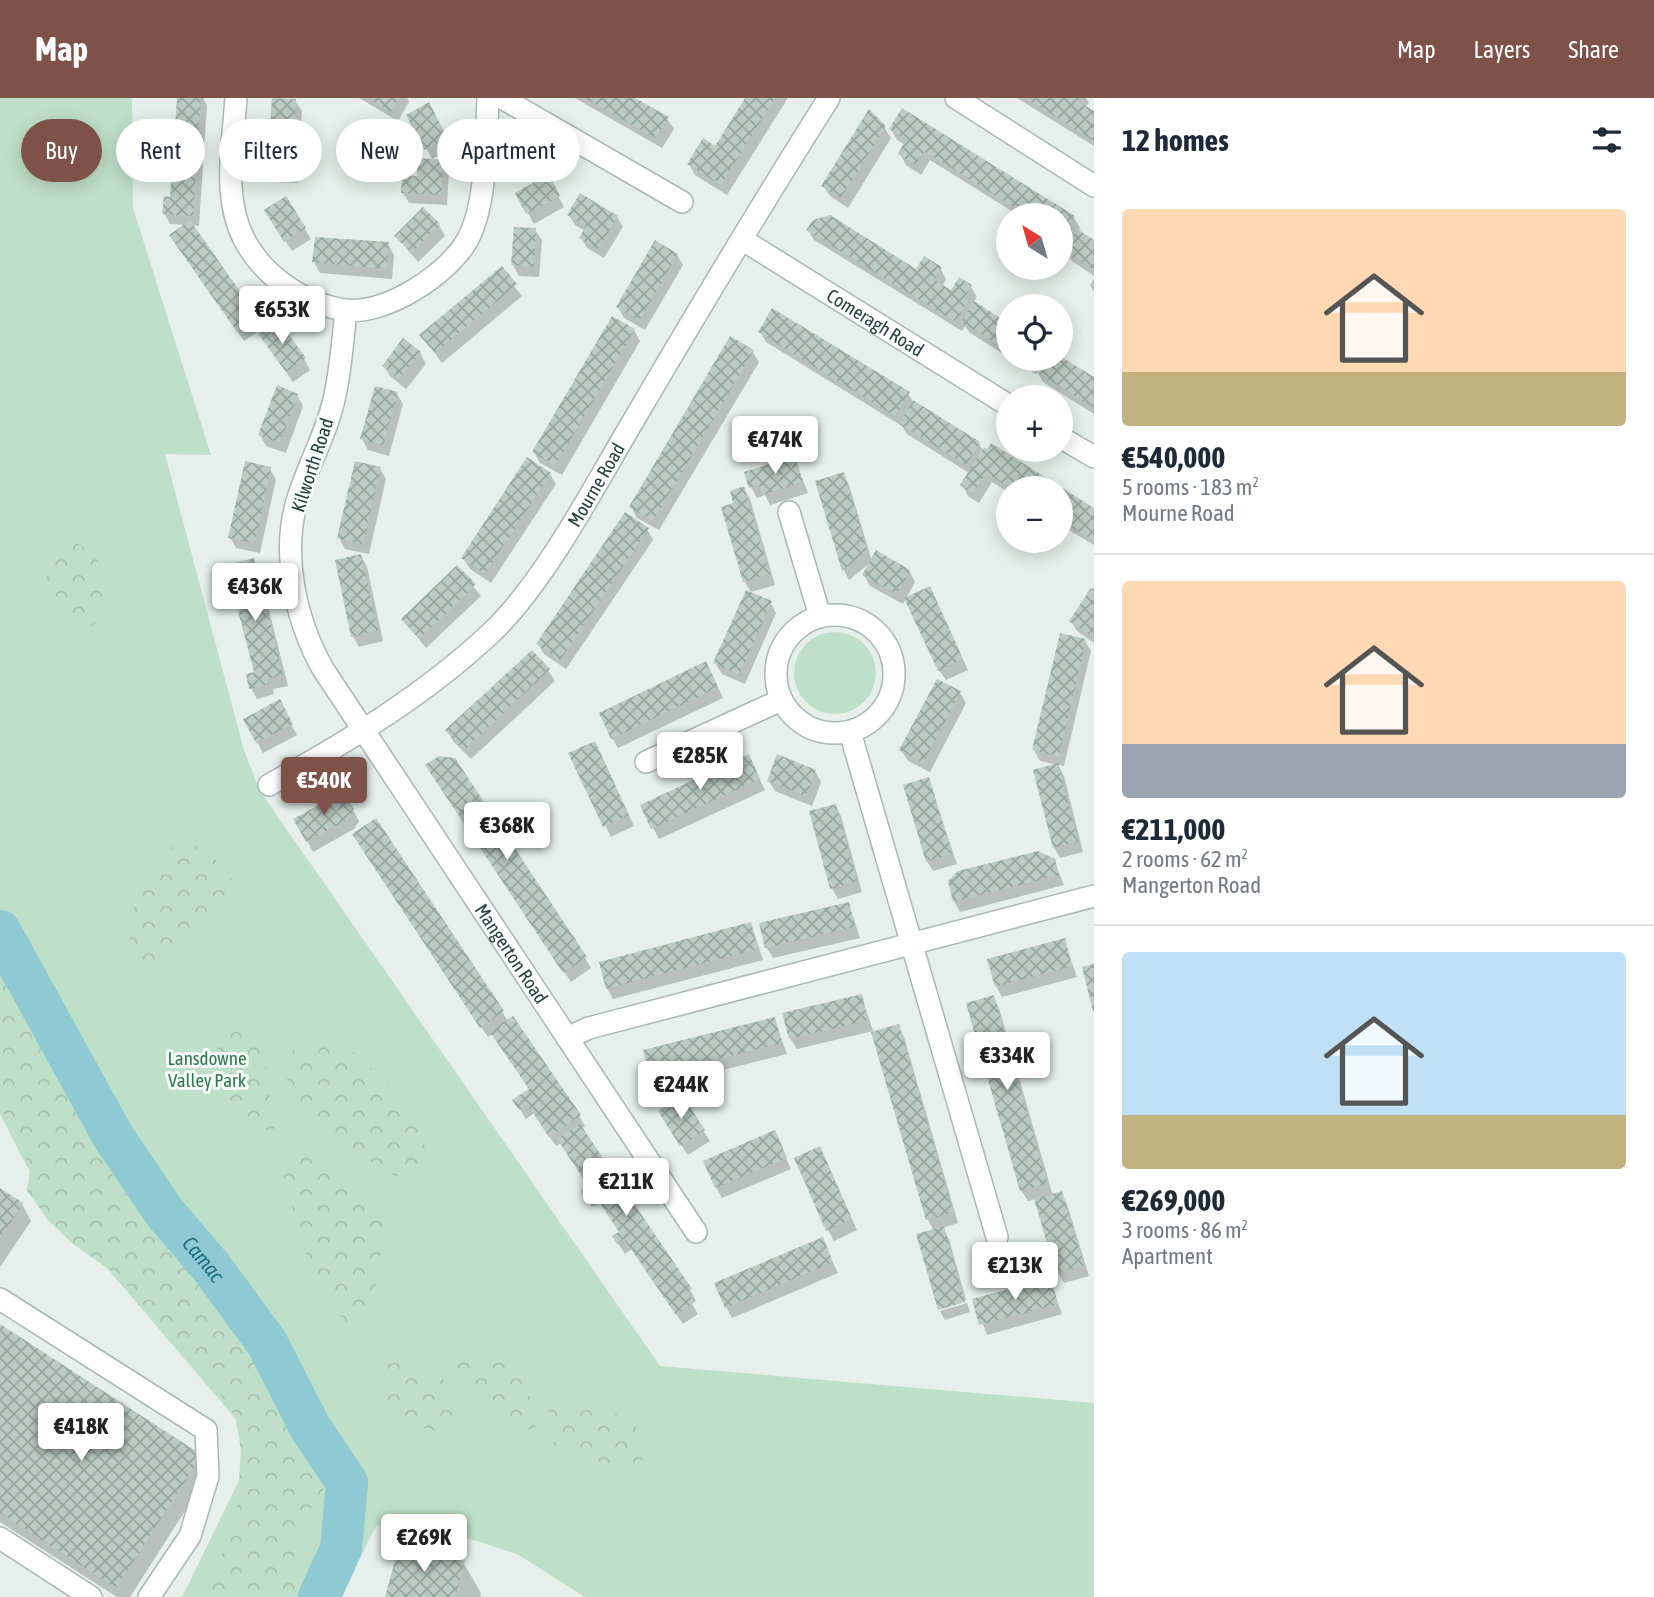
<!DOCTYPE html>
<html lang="en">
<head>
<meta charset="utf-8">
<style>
  body { margin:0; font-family:"Asap Condensed",sans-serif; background:#f2f2f3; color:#1f2937; height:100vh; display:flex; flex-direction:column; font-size:26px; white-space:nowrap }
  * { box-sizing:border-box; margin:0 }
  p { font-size:23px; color:#747a83 }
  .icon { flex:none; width:38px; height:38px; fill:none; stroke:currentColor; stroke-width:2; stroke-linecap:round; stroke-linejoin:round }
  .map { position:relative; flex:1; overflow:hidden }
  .sheet { display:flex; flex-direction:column; background:#fff; width:560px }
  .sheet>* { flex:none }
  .hud { position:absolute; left:21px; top:21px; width:665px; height:63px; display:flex; gap:14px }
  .needle { width:46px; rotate:323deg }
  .tools { position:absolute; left:996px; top:105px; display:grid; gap:14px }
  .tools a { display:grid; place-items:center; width:77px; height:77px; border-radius:50%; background:#fff; box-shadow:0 4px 18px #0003; font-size:35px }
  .price { position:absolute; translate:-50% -60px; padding:0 16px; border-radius:7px; background:#fff; color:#222; font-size:23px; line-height:46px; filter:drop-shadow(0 2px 4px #0008) }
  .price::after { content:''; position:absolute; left:50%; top:42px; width:21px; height:16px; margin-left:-10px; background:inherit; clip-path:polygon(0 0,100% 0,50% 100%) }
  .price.current { background:#7f5249; color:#fff }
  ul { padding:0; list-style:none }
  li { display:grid; align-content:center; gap:14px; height:371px; padding:0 28px }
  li+li { border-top:2px solid #e0e1e3 }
  li span { display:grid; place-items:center; height:217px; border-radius:7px; color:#555 }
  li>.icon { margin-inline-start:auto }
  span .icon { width:126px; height:126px; fill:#fffc; stroke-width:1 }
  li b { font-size:30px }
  h2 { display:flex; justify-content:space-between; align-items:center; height:84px; padding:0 28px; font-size:30px }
  .tag { padding:0 24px; border-radius:32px; background:#fff; box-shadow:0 4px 18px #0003; font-size:24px; line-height:63px }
  .tag.current { background:#7f5249; color:#fff }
  header { display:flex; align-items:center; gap:42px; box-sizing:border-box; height:98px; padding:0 35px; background:#7f5249; color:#fff }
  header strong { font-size:33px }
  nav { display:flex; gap:38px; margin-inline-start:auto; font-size:24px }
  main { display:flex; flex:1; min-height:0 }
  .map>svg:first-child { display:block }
  .green { fill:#bfe0c8 }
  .forest { fill:url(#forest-crowns) }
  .shadow { fill:#0003 }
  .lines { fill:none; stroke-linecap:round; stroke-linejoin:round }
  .river { stroke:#8ec9d4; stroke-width:42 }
  .building { fill:url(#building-cross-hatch) }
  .minor-casing { stroke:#a8b8b2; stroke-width:24 }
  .minor { stroke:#fff; stroke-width:21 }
  .labels { text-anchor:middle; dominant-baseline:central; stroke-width:6; stroke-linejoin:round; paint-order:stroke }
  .street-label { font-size:19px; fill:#24423a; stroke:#f7fbf9 }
  .park-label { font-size:19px; fill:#2d7a4b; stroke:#f7fbf9 }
  .water-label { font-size:21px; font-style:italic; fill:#1c6f80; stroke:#f7fbf9 }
</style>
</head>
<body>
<header>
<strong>Map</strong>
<nav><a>Map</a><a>Layers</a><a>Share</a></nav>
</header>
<main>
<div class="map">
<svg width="1094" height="1499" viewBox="0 0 1094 1499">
  <defs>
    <pattern id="forest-crowns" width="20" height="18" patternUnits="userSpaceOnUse" patternTransform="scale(1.75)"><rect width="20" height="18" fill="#bfe0c8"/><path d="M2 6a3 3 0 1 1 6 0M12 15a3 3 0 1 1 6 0" fill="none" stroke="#a4c1ad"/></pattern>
    <pattern id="building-cross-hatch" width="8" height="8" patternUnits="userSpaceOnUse" patternTransform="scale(1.75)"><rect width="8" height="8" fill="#bbcac4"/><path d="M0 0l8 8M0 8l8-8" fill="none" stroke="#98a6a0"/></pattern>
  </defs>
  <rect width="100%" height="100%" fill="#e6efeb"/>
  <path class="green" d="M 0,0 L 132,0 L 133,110 L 211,357 L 165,356 L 244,652 L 260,693 L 660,1268 L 1094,1305 L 1094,1499 L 585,1499 L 517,1456 L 401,1419 L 376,1428 L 340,1499 L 182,1499 L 257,1346 L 61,1116 L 26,1067 L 0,1016 Z
    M794 575a41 41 0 1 1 82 0a41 41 0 1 1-82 0Z"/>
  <path class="forest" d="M 69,440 L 93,455 L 105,474 L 101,490 L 113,506 L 89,531 L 55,497 L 46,495 C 45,472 56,457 69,440 Z
    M 176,743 L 206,750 L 232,782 C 212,825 180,880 126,870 L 136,794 Z
    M 0,860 L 30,903 L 93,1041 L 117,1075 L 225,1201 L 253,1240 L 321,1362 L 324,1390 L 318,1405 L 306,1414 L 294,1459 L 293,1477 L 302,1499 L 207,1499 L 237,1412 L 241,1351 L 235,1318 L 207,1277 L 167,1236 L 120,1179 L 73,1146 L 48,1122 L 27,1093 L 30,1070 L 0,1008 Z
    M 227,930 L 262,940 L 275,1036 L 243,1022 L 223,1004 L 215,938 Z
    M 341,942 C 371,974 424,1005 425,1054 C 426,1062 423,1072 421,1081 L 395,1078 L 365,1060 L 296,1005 L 278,959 L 312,945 Z
    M 302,1046 L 385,1124 L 371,1221 L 346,1225 L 315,1187 L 280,1067 Z
    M 482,1252 C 529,1278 527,1280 536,1332 L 506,1328 L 466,1292 L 450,1266 Z
    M 398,1255 L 455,1289 L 461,1315 L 443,1336 C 399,1323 382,1312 380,1263 Z
    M 584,1300 L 631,1324 L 651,1344 L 635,1377 L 554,1347 L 548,1311 Z"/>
  <path class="shadow" d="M 179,0 L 203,0 L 207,7 L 199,128 L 192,127 L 263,230 L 244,243 L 177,148 L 186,127 L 170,126 L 164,115 L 172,101 Z
    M 359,0 L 407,0 L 409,4 L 398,23 Z
    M 575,0 L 632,0 L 667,21 L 674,31 L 662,50 Z
    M 748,0 L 788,0 L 727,97 L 695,77 L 689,66 L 716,50 Z
    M 1017,0 L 1086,0 L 1089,4 L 1085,10 L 1094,16 L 1094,48 Z
    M 295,3 L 302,13 L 297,85 L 275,84 L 269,73 Z
    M 428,7 L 452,50 L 432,61 L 408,18 Z
    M 884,29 L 891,40 L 848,110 L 830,98 L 823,88 Z
    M 891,31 L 1074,120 L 1080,130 L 1078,134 L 1094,144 L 1094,178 L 1072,163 L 1065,153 L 1068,148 L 1060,144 L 1060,117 L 1018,117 L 930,62 L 921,77 L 906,67 L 900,56 L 905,47 L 897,42 Z
    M 443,63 L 449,74 L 447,107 L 409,105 L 403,95 Z
    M 548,79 L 564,109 L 534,126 L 517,95 Z
    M 569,117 L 617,119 L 623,129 L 604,160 L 587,150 L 581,140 L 585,133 L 575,127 Z
    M 272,123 L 305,131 L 311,141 L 292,153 Z
    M 439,127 L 445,138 L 418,164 L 396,138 Z
    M 535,132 L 542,142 L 539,179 L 519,178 L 513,167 Z
    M 808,132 L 917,174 L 940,170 L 946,181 L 942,189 L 952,195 L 971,189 L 977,199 L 973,205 L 1008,226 L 1008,259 L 970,235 L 965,228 L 962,233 L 814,142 Z
    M 388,146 L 394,157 L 392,181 L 320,175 L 314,164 Z
    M 677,157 L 683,167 L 645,232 L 624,220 L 618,209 Z
    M 501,171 L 522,198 L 442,265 L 422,237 Z
    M 1094,181 L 1094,194 L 1090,187 Z
    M 634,232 L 640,243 L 562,377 L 540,365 L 534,354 Z
    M 760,234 L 908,296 L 914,305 L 979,345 L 983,353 L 988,353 L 991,348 L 1059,390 L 1008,390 L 1008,394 L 992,384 L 979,405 L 968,398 L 962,387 L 969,375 L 907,336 L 902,328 L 766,244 Z
    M 267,247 L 304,261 L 310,272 L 293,284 Z
    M 752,253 L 759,264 L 659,432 L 637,420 L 631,409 Z
    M 420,255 L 426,266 L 406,291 L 390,278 L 384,268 Z
    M 1011,261 L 1060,261 L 1094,281 L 1094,316 L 1043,284 L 1037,274 L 1036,276 Z
    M 397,296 L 403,306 L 389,358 L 368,352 L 362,341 Z
    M 297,297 L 303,308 L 286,355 L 266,348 L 260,337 Z
    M 794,360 L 808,395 L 770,407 L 765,397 L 757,400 L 751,389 Z
    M 270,371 L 276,381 L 260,455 L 236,450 L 230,439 Z
    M 380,371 L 386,381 L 369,456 L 345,451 L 339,440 Z
    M 550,376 L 556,386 L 491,485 L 470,471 L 463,460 Z
    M 843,376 L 849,387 L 872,463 L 909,473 L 915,484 L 903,506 L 870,488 L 864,477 L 871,464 L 849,482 L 844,472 L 817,384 Z
    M 743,390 L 750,401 L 775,487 L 751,494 L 745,484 L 723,410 L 735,406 Z
    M 1060,391 L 1094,412 L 1094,447 L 1060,427 Z
    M 647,431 L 653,442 L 566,571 L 544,556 L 538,546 Z
    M 361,458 L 367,469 L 383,543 L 359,549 L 353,538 Z
    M 253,462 L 259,472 L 288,588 L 273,591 L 274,596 L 257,601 L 251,590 L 256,576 Z
    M 457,469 L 481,498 L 426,550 L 403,521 Z
    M 1094,494 L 1094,545 L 1077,533 L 1071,523 Z
    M 935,500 L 968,572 L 946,582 L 939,572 Z
    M 770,504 L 776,515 L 745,586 L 722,576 L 715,565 Z
    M 1085,543 L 1091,553 L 1064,668 L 1040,663 L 1034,652 Z
    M 548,572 L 555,583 L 471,661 L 453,643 L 447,632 Z
    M 712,576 L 723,600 L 618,650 L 612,640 Z
    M 960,595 L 966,605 L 930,674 L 908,663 L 901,652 Z
    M 283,612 L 297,637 L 263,655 L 245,622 Z
    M 600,655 L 634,728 L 611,739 L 571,656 Z
    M 1058,667 L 1064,678 L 1083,754 L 1060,760 L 1054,749 Z
    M 754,669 L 765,692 L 659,741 L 642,708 Z
    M 815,673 L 821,684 L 812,708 L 775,693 L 769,683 Z
    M 434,678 L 585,860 L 591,870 L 571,884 Z
    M 928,681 L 957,766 L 933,773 L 927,763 Z
    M 835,708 L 841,718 L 862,794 L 838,801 L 832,790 Z
    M 353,712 L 359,723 L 354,731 L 313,754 L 296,722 Z
    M 376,723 L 508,923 L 579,1018 L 585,1028 L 581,1031 L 690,1192 L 696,1203 L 692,1206 L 698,1216 L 683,1226 L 632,1151 L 625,1156 L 614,1139 L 620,1135 L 600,1105 L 592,1109 L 583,1094 L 590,1089 L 561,1045 L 556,1048 L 534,1015 L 526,1021 L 521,1013 L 515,1003 L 531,992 L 493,936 L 488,939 L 360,747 Z
    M 1054,762 L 1064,787 L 960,814 L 954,803 Z
    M 849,806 L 860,840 L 773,860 L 766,849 Z
    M 751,826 L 763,862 L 613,901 L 607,890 Z
    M 1064,842 L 1077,879 L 1002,899 L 996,888 Z
    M 861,898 L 874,935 L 898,928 L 904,939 L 958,1125 L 942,1130 L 949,1141 L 966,1202 L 939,1209 L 934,1133 L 928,1122 L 873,933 L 797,951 L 790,940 Z
    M 993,899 L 999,910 L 1053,1098 L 1061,1095 L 1067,1106 L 1089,1178 L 1064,1185 L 1058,1175 L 1036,1101 L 1028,1103 L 1021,1092 Z
    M 774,921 L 787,956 L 675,984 L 673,981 L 657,985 L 651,975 L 645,953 Z
    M 682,999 L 710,1043 L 688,1057 L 666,1024 Z
    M 774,1034 L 791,1071 L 722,1100 L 716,1089 Z
    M 825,1061 L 857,1132 L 834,1143 L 828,1132 Z
    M 0,1092 L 22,1106 L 31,1123 L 0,1169 Z
    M 822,1141 L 838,1175 L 732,1220 L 726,1209 Z
    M 1050,1182 L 1062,1216 L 987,1237 L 974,1203 Z
    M 967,1205 L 970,1214 L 945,1222 L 940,1213 Z
    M 0,1228 L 201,1358 L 210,1374 L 130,1499 L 117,1499 L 0,1424 Z
    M 463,1464 L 481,1495 L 480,1499 L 387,1499 Z"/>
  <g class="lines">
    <path class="river" id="s1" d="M 0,833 L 114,1040 L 165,1115 L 212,1170 L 267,1245 L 311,1331 L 347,1385 L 341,1451 L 319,1499"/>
  </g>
  <path class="building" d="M 177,0 L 201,0 L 193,118 L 162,116 L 164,98 L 170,99 Z
    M 272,0 L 296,1 L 292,75 L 267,74 Z
    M 369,0 L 399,0 L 391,14 Z
    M 585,0 L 635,0 L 669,19 L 655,40 Z
    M 745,0 L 775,0 L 721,87 L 687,66 L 703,40 L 715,48 Z
    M 1026,0 L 1079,0 L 1077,3 L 1094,13 L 1094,43 Z
    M 429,4 L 447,39 L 424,52 L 406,17 Z
    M 902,10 L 1075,118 L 1062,139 L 1060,117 L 1027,117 L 924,53 L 915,67 L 898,56 L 906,42 L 889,31 Z
    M 869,11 L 886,28 L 841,100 L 821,88 Z
    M 418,60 L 444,62 L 441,97 L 401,95 L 402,77 L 417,78 Z
    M 549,76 L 560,98 L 526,116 L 515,95 Z
    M 580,95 L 618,118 L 598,151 L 579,140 L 586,128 L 567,117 Z
    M 286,98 L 306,130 L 284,144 L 264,112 Z
    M 423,109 L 440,126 L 412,155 L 394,138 Z
    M 830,117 L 916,171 L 924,158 L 942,169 L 934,182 L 951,192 L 959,179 L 972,187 L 964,200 L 968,203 L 956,224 L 806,132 L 813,122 Z
    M 190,122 L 258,219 L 237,234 L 169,137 Z
    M 514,129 L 536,130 L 534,169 L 511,167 Z
    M 1077,131 L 1094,142 L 1094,172 L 1063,153 Z
    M 315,139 L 389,144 L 387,171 L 312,164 Z
    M 655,142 L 678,156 L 639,223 L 616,209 Z
    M 502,168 L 517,186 L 435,255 L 419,237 Z
    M 974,203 L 1008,225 L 1008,253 L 961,224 Z
    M 772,210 L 910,294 L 895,318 L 758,234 Z
    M 612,218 L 635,231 L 555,368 L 532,354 Z
    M 278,222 L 306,260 L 286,274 L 258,236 Z
    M 730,238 L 754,252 L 653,423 L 629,409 Z
    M 403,240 L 421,254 L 399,281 L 382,268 Z
    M 1060,258 L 1094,279 L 1094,310 L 1035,273 L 1043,261 Z
    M 277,287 L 298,296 L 280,345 L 258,337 Z
    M 375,288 L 398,294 L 383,348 L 360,341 Z
    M 913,302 L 980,344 L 966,367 L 899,326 Z
    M 991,345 L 1094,410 L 1094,443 L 1060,422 L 1060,390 L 1010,390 L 986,375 L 973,395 L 960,387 L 984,349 L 987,351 Z
    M 795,358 L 803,384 L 762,397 L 759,387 L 749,390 L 744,374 Z
    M 527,359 L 551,375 L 485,476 L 461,460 Z
    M 245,363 L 271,369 L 255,445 L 228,440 Z
    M 355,363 L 381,369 L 363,447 L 337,440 Z
    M 844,374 L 867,452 L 842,473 L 815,383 Z
    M 744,388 L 770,476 L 743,484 L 721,409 L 733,405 L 730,393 Z
    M 625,414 L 649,430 L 560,562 L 536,546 Z
    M 876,452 L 910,472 L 897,496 L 862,477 Z
    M 361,456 L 378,533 L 351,539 L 335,462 Z
    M 254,460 L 283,577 L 268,581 L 269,586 L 249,591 L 246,576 L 254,574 L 226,467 Z
    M 457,467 L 476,486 L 419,541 L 401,521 Z
    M 930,488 L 963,561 L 938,573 L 904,500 Z
    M 1091,490 L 1094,491 L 1094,533 L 1091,538 L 1069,523 Z
    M 746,492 L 772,503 L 739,577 L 713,565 Z
    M 1060,535 L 1086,541 L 1059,659 L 1032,652 Z
    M 532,552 L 550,571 L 464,652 L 445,632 Z
    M 706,563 L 718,589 L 611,641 L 599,615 Z
    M 937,581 L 961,593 L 923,665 L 899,652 Z
    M 280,601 L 293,626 L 256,645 L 243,621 Z
    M 595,643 L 629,717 L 603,729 L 568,655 Z
    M 749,656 L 760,681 L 651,731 L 640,707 Z
    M 777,656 L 816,672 L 806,698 L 767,683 Z
    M 439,658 L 455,660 L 587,859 L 563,875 L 425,667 Z
    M 1058,665 L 1078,744 L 1053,750 L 1033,672 Z
    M 929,679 L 952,755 L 926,764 L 903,687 Z
    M 343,694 L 354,711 L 348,721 L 306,744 L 293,721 Z
    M 836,706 L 857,783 L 830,791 L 809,713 Z
    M 376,720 L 504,913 L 480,930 L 352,736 Z
    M 1038,753 L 1055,761 L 1059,777 L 953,804 L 948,783 L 958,773 Z
    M 849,804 L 855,829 L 765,850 L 759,825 Z
    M 751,824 L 758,851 L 606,891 L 599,864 Z
    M 1065,840 L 1072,868 L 995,889 L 987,861 Z
    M 1094,866 L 1094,913 L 1093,913 L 1082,869 Z
    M 862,896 L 868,922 L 789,941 L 782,915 Z
    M 994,897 L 1047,1085 L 1020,1093 L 966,905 Z
    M 513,918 L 581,1017 L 549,1039 L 527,1006 L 519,1012 L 512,1002 L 529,991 L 490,934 Z
    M 775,919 L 782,945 L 668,974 L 667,971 L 649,975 L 643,952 Z
    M 899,926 L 953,1114 L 926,1122 L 871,934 Z
    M 682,997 L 705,1032 L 680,1048 L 658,1013 Z
    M 580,1026 L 692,1191 L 687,1195 L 694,1204 L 676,1217 L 624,1141 L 617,1146 L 612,1138 L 619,1134 L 593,1095 L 585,1100 L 581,1093 L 588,1088 L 557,1041 Z
    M 775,1032 L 787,1060 L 715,1090 L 703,1063 Z
    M 820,1048 L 852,1121 L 826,1133 L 794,1060 Z
    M 0,1090 L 23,1105 L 0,1140 Z
    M 1062,1093 L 1084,1167 L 1056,1175 L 1034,1101 Z
    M 944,1128 L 965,1204 L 938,1212 L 916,1136 Z
    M 823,1139 L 833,1164 L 725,1210 L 714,1185 Z
    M 1051,1180 L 1058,1206 L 979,1227 L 972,1201 Z
    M 0,1226 L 202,1357 L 116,1490 L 0,1415 Z
    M 400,1444 L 465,1463 L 455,1499 L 385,1499 Z"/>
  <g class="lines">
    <defs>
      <g id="minor">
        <path d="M 236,0 C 233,46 222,98 244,141 C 263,178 303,205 344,212 C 385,218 449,176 468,141 C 487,105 486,41 488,0"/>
        <path d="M 502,0 L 682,104"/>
        <path d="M 956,0 L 1094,88"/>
        <path id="s2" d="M 743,142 L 1008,307"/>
        <path id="s3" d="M 346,212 C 343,240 341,269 335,297 C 328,332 310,363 299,397 C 280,453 295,521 323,571 L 696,1134"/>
        <path d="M 1060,339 L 1094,359"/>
        <path d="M 789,414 L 820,518"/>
        <circle cx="835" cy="576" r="59"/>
        <path d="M 850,634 L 997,1139"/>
        <path d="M 646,664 L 781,602"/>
        <path id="s4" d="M 269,687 C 346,645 426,596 491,535 C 544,485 594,389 632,325 C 696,216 761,107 829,0"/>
        <path d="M 567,940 L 589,930 L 1094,798"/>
        <path d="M 0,1201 L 206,1332 L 208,1378 L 190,1438 L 149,1499"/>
        <path d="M 0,1440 L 91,1499"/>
      </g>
    </defs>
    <use href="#minor" class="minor-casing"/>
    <use href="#minor" class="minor"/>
  </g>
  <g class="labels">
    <g class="street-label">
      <text stroke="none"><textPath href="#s2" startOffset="156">Comeragh Road</textPath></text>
      <text transform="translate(312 367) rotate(-72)">Kilworth Road</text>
      <text stroke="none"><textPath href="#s4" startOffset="452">Mourne Road</textPath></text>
      <text stroke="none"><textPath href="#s3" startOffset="714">Mangerton Road</textPath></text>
    </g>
    <g class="park-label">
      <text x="207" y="960">Lansdowne<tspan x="207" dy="22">Valley Park</tspan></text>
    </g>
    <g class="water-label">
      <text stroke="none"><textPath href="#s1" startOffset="387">Camac</textPath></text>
    </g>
  </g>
</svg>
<div class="tools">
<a><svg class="needle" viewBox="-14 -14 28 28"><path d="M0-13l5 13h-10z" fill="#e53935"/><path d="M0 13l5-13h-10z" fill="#747a83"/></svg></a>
<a><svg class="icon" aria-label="locate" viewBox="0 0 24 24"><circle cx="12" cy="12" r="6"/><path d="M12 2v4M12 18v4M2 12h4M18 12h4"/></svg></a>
<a>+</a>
<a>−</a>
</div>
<b class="price" style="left:282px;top:248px">€653K</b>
<b class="price" style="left:775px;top:378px">€474K</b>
<b class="price" style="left:255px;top:525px">€436K</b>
<b class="price" style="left:700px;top:694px">€285K</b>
<b class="price current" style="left:324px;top:719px">€540K</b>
<b class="price" style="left:507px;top:764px">€368K</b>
<b class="price" style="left:1007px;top:994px">€334K</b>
<b class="price" style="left:681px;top:1023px">€244K</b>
<b class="price" style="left:626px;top:1120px">€211K</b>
<b class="price" style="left:1015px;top:1204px">€213K</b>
<b class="price" style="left:81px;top:1365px">€418K</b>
<b class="price" style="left:424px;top:1476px">€269K</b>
<div class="hud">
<a class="tag current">Buy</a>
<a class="tag">Rent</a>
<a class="tag">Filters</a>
<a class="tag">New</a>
<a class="tag">Apartment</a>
</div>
</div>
<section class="sheet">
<h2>12 homes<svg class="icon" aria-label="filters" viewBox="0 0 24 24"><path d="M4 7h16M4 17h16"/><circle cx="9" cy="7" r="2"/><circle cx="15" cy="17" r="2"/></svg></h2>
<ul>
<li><span style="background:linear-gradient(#ffd9b3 75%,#c2b280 0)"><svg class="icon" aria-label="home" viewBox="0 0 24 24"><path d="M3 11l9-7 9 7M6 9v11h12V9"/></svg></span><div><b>€540,000</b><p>5 rooms · 183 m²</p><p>Mourne Road</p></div></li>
<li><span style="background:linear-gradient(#ffd9b3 75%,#9aa5b1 0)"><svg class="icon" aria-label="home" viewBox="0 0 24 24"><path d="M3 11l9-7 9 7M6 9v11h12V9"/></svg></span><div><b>€211,000</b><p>2 rooms · 62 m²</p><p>Mangerton Road</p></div></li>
<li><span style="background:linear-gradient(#bfe0f5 75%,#c2b280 0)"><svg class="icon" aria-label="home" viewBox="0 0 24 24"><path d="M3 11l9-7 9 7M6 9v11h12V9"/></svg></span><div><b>€269,000</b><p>3 rooms · 86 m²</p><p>Apartment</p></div></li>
</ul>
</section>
</main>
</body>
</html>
